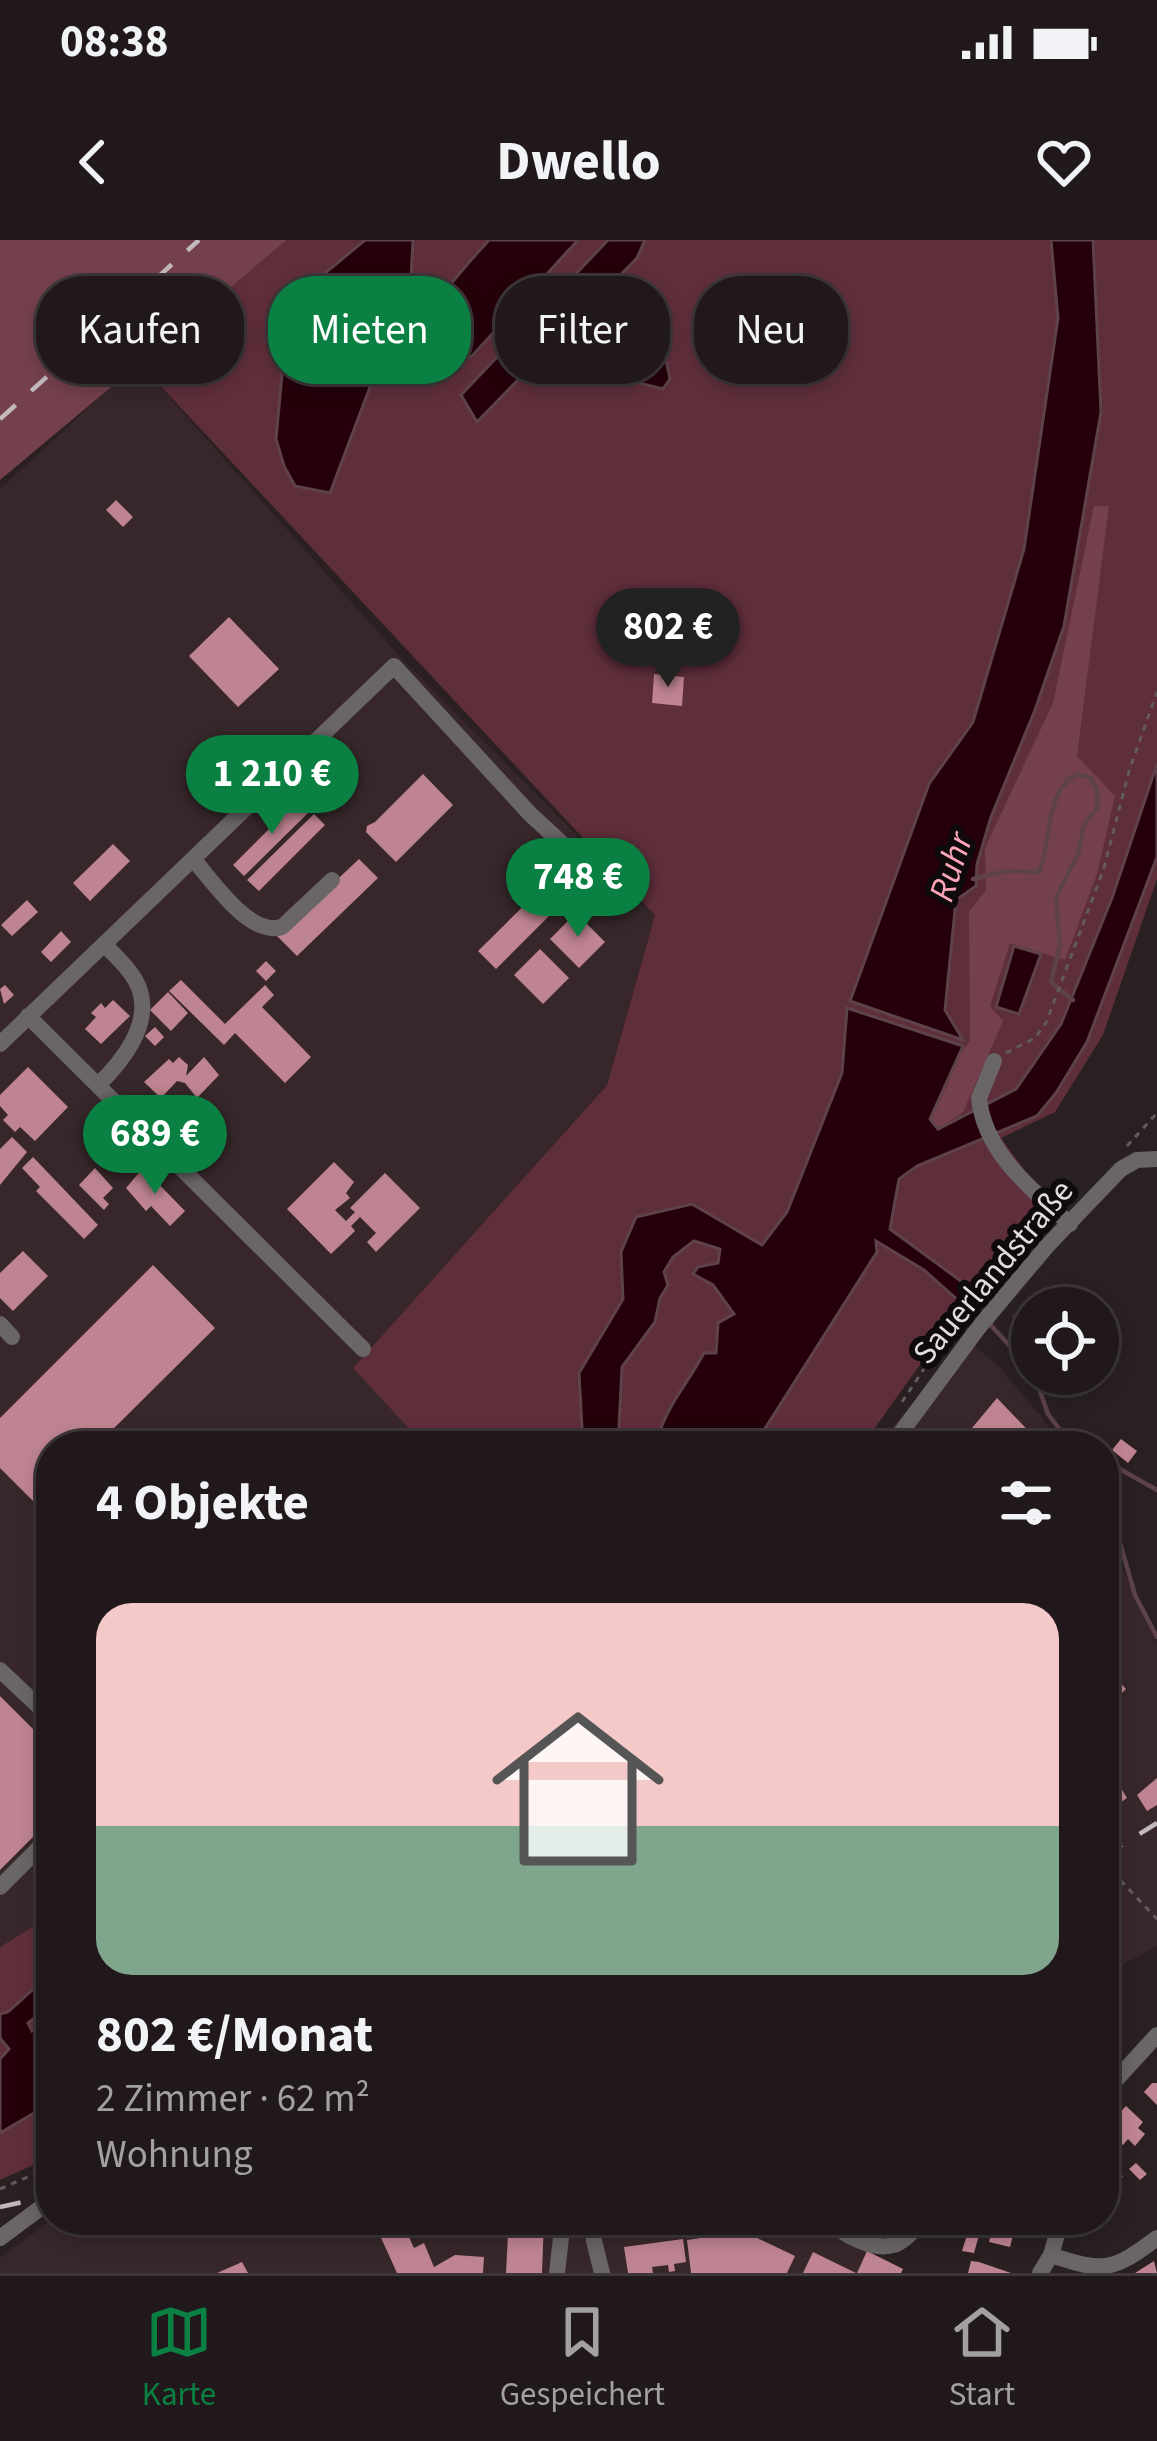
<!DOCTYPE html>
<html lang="de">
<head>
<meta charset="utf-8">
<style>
  body { margin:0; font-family:"Source Sans 3",sans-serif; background:#282123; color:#f1f3f6; height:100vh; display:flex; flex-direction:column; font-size:45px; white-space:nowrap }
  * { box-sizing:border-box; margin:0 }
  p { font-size:39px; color:#a2a0a2 }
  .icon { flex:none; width:66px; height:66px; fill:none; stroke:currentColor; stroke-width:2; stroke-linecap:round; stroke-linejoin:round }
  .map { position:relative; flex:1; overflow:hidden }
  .drawer { position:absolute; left:36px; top:1191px; width:1083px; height:804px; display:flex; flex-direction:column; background:#20181a; border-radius:48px; box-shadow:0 6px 18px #0003,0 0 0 3px #3d3739 }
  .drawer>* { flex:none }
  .guide { position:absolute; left:36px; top:36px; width:1086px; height:108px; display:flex; gap:24px }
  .tools { position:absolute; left:1011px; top:1047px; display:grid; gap:24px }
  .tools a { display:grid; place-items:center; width:108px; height:108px; border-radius:50%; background:#20181a; box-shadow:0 6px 18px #0003,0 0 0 3px #3d3739; font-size:60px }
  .price { position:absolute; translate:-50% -102px; padding:0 27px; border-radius:42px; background:#0b8043; color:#fff; font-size:39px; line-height:78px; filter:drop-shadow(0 3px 6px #0008) }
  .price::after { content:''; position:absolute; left:50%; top:72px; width:36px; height:27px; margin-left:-18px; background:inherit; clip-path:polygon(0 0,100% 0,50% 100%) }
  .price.current { background:#222; color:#fff }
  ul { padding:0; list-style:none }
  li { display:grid; align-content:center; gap:24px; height:636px; padding:0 60px }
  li+li { border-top:3px solid #3d3739 }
  li span { display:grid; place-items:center; height:372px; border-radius:36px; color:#555 }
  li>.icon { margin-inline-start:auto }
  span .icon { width:216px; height:216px; fill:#fffc; stroke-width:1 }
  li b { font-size:51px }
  h2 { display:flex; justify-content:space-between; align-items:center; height:144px; padding:0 60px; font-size:51px }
  .chip { padding:0 42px; border-radius:48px; background:#20181a; box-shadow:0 6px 18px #0003,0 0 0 3px #3d3739; font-size:42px; line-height:108px }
  .chip.current { background:#0b8043; color:#fff }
  .status { display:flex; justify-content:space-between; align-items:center; height:84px; padding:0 60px; background:#20181a; direction:ltr }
  .status svg { height:33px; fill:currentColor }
  header { display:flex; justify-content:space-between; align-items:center; height:156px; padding:0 60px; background:#20181a; font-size:54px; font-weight:700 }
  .dock { display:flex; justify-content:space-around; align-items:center; height:168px; border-top:3px solid #3d3739; background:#20181a; font-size:33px; color:#a2a0a2 }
  .dock a { display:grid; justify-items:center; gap:6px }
  .dock .current { color:#0b8043 }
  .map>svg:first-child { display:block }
  .built { fill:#37272a }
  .green { fill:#5f2e3b }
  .forest { fill:#75404d }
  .water { fill:#25000a; stroke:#5e424a; stroke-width:3 }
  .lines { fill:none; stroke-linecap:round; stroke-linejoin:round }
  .stream { stroke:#5e424a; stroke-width:4.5 }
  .building { fill:#bf8491 }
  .path { stroke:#635a5c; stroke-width:3; stroke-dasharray:6 6; stroke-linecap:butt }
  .minor { stroke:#6a6566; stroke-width:16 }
  .rail { stroke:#c1b9bb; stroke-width:4.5; stroke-dasharray:21 21; stroke-linecap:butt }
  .labels { text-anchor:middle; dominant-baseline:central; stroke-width:12; stroke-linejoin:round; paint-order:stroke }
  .street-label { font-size:33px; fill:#e3dcde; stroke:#0f0b0c }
  .water-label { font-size:36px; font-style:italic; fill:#fda6ba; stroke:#0f0b0c }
</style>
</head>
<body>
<div class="status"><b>08:38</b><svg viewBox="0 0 49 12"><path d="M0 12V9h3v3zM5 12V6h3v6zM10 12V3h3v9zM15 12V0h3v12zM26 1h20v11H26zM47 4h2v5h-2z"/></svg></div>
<header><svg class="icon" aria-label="back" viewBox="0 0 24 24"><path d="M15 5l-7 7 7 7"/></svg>Dwello<svg class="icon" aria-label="heart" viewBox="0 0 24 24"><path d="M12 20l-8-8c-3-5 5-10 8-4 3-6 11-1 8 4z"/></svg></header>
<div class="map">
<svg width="1157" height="2033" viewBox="0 0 1157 2033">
  <rect width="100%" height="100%" fill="#2a2022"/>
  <path class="built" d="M 138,122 L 402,419 L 655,674 L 607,844 L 353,1128 L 415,1194 L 410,1206 L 51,1206 L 51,1675 L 0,1707 L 0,249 Z
    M 969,1101 L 1001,1129 L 1044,1180 L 1059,1206 L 875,1206 Z
    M 1104,1288 L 1157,1402 L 1157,1706 L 1127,1722 L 1104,1743 Z
    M 51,1980 L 889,1980 L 861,2033 L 0,2033 L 0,2018 Z"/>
  <path class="green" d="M 287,0 L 1051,0 L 1058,78 L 1024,309 L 973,482 L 929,544 L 851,760 L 961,799 L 945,770 L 956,660 L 976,646 L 977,624 L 991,577 L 1035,470 L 1064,386 L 1101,172 L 1093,0 L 1157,0 L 1157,639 L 1103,795 L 1055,872 L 1001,898 L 1030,938 L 1058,964 L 1017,1009 L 981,1039 L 862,1206 L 410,1206 L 414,1194 L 353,1128 L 607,845 L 655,675 L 138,122 Z
    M 51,1675 L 51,1917 L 0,1940 L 0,1707 Z"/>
  <path class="forest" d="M 0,0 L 287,0 L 0,240 Z
    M 1094,266 L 1109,266 L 1077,516 L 1115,556 L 1097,634 L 1065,720 L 1010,703 L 990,766 L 1003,781 L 963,872 L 938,889 L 930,879 L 949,842 L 953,824 L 970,801 L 969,672 L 986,650 L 985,608 L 1053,463 Z"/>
  <path class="water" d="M 365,0 L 413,0 L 410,57 L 387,102 L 330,253 L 295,246 L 284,226 L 276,199 L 286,91 L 295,58 Z
    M 489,0 L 578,0 L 472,116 L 440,125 L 424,116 C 421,69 460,33 489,0 Z
    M 608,0 L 645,0 L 637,18 L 477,182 L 461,155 Z
    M 1051,0 L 1093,0 L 1101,172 L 1064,386 L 1035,470 L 991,577 L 977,624 L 976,646 L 956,660 L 945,770 L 963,800 L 850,761 L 929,544 L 973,482 L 1024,309 L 1058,78 Z
    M 624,95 L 648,97 L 663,105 L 670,139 L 663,149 L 592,131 Z
    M 1157,524 L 1157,617 L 1087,802 L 1056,853 L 1037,876 L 917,926 L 899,939 L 890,989 L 969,1047 L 960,1062 L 924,1030 L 876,1001 L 877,1012 L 754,1206 L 644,1206 L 648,1196 L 660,1191 C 670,1162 689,1141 704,1113 L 716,1113 L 718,1083 L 734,1074 L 713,1045 L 693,1034 L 698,1027 L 718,1023 L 720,1009 L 694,1001 L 673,1017 L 664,1032 L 668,1045 L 660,1058 L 655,1082 L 622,1127 L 618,1206 L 583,1206 L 579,1133 L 623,1059 L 621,1012 L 636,977 L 692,964 L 762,1005 L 787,972 L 842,833 L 847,768 L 963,806 L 930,879 L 938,889 L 1016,849 L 1061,784 L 1112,658 Z
    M 1014,706 L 1041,714 L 1019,774 L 996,767 Z
    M 51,1733 L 51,1771 L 46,1779 L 37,1776 L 28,1783 L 32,1791 L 51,1782 L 51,1863 L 0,1893 L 0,1819 L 9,1809 L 0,1798 L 0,1774 L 8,1772 Z"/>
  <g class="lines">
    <path class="stream" d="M 973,639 L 1006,631 L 1039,632 C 1052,603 1044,549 1078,534 L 1090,538 L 1097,549 L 1097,568 L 1084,585 L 1078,614 L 1056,657 L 1060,705 L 1051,742 L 1073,760
      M 963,1055 L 1032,1130
      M 1034,1134 L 1048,1174 L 1072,1206
      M 1104,1220 L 1157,1250
      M 1104,1263 L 1116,1289 L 1135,1355 L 1157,1397"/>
  </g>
  <path class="building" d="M 116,260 L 133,277 L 123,287 L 106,270 Z
    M 229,377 L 279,429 L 238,467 L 189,416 Z
    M 654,434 L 684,437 L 682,466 L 652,463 Z
    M 238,506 L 252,520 L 245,526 L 232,512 Z
    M 227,516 L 240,530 L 233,536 L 220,522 Z
    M 423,534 L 453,565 L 396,622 L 366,592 L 367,586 L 375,582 Z
    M 299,559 L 311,570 L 244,636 L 233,625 Z
    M 314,574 L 325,585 L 259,651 L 247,640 Z
    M 113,604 L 130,621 L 90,661 L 73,643 Z
    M 359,619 L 378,638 L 297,716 L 277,696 Z
    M 561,629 L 578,647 L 496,729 L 478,711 Z
    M 27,660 L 38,672 L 12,696 L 1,685 Z
    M 576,673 L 605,702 L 579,728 L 550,699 Z
    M 61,691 L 71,702 L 51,722 L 41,712 Z
    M 540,709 L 569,738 L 543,764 L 514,735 Z
    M 266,721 L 276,731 L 266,741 L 256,731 Z
    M 181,740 L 225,784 L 265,745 L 274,755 L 262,767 L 311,817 L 285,843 L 235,793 L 224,805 L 169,751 Z
    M 5,745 L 14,755 L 4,764 L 0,749 Z
    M 168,752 L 188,773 L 171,791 L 150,770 Z
    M 113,760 L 130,776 L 101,804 L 85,789 L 96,777 L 91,773 L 101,763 L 105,768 Z
    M 155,787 L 164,797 L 155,806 L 145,796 Z
    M 179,817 L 188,825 L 186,836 L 204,817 L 219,835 L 197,858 L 185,843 L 177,841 L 161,858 L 144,842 L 169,819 L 173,823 Z
    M 28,827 L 68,867 L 35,901 L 20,887 L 15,892 L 3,880 L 8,875 L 0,866 L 0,855 Z
    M 12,897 L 27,912 L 0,945 L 0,909 Z
    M 33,917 L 98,985 L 84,999 L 36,951 L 40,947 L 22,928 Z
    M 334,922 L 354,942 L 346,953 L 350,958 L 335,970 L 346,981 L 355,972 L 350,968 L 385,933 L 420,968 L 376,1012 L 367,1002 L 376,993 L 360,977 L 351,986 L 355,991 L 331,1014 L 287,969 Z
    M 95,928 L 113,948 L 103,958 L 109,964 L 104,970 L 79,945 Z
    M 143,928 L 185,971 L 170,986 L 151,966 L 146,971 L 126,948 Z
    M 23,1011 L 48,1036 L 13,1071 L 0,1058 L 0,1033 Z
    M 153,1025 L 215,1088 L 96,1206 L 51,1206 L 51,1251 L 37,1265 L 0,1228 L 0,1178 Z
    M 997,1158 L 1043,1206 L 957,1206 Z
    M 1121,1199 L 1137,1211 L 1128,1223 L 1112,1210 Z
    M 1104,1426 L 1126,1449 L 1104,1470 Z
    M 0,1456 L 51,1507 L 51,1579 L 0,1630 Z
    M 1157,1538 L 1157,1565 L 1147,1571 L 1137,1555 Z
    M 1117,1541 L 1127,1558 L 1104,1574 L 1105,1548 Z
    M 1104,1697 L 1117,1717 L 1104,1726 Z
    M 1152,1843 L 1157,1843 L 1157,1865 L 1144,1852 Z
    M 1126,1866 L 1143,1882 L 1138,1888 L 1145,1894 L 1135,1906 L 1128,1899 L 1123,1905 L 1105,1888 Z
    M 1109,1918 L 1119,1925 L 1115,1930 L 1123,1936 L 1104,1964 L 1104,1925 Z
    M 1136,1923 L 1147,1934 L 1140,1940 L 1129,1929 Z
    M 373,1980 L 401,1980 L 414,2008 L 424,2003 L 434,2027 L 455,2015 L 484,2017 L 483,2033 L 397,2033 Z
    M 430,1980 L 544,1980 L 542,2033 L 506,2033 L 508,1994 L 503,1994 L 502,1985 L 441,1989 Z
    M 994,1980 L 1017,1980 L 1010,2007 L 989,2002 Z
    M 738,1989 L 795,2016 L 787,2033 L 691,2033 L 687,2000 L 735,1993 Z
    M 968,1992 L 979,1995 L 974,2013 L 962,2011 Z
    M 683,1999 L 686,2022 L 674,2024 L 675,2031 L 669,2032 L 668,2025 L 652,2027 L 653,2033 L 628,2033 L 624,2007 Z
    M 867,2011 L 903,2029 L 901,2033 L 857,2033 Z
    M 813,2012 L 856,2033 L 803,2033 Z
    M 971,2021 L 979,2022 L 1011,2033 L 968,2033 Z
    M 1154,2021 L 1157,2033 L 1135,2033 Z
    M 242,2022 L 248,2033 L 217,2033 Z"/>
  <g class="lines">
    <path class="path" d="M 1006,813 L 1035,798 L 1046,783 L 1104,628 L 1129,531 L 1157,452
      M 1127,906 L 1157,873
      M 1013,1077 L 1032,1075
      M 902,1162 L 961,1073 L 1017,1014
      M 1104,1623 L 1157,1679
      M 0,1949 L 51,1927"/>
    <path class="minor" d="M 193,619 C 213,641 249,697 282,687 L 332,640
      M 28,776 L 363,1109
      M 0,804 L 394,426 L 530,574 L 605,643
      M 994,821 L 979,858 C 984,912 1032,950 1070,984
      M 98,845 C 121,823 151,786 140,751 C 135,733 116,717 104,704
      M 0,1084 L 12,1097
      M 891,1206 L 979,1087 L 1047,1006 L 1121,929 L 1137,920 L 1157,919
      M 0,1430 L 51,1478
      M 0,1647 L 51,1596
      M 1104,1853 L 1157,1795
      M 287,1980 L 288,1980
      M 593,1980 L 594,2001 L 602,2033
      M 623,1980 L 666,1986 L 704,1980
      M 831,1980 C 840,1995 875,2011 893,2005 C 905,2002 915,1988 924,1980
      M 0,1998 L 51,1960
      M 1051,2015 C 1104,2033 1113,2031 1157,1998
      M 557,2033 L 563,1980
      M 1040,2033 L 1051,2015 L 1061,1980"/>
    <path class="rail" d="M 0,179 L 199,0
      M 1104,1616 L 1157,1583
      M 0,1967 L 51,1956"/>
  </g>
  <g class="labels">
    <g class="street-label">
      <text transform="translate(993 1032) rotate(-50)">Sauerlandstraße</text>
    </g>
    <g class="water-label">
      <text transform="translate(951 627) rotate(-72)">Ruhr</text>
    </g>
  </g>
</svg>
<div class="tools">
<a><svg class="icon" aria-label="locate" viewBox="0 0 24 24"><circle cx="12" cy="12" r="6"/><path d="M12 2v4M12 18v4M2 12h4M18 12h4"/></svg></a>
</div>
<b class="price current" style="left:668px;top:450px">802 €</b>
<b class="price" style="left:272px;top:597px">1 210 €</b>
<b class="price" style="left:578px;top:700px">748 €</b>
<b class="price" style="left:155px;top:957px">689 €</b>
<div class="guide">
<a class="chip">Kaufen</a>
<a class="chip current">Mieten</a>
<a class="chip">Filter</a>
<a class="chip">Neu</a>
</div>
<section class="drawer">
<h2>4 Objekte<svg class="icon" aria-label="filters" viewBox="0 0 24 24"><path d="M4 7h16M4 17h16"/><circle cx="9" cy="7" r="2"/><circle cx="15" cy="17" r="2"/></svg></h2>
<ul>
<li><span style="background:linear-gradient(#f6c9c9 60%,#7fa58c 0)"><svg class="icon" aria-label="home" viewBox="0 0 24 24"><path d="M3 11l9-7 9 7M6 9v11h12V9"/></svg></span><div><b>802 €/Monat</b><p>2 Zimmer · 62 m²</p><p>Wohnung</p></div></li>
</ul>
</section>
</div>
<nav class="dock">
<a class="current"><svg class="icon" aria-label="map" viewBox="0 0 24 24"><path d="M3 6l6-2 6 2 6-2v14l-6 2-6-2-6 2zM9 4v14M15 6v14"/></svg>Karte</a>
<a><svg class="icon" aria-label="saved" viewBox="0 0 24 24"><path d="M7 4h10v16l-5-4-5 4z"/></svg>Gespeichert</a>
<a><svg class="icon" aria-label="home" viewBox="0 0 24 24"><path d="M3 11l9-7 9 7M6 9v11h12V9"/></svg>Start</a>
</nav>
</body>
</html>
